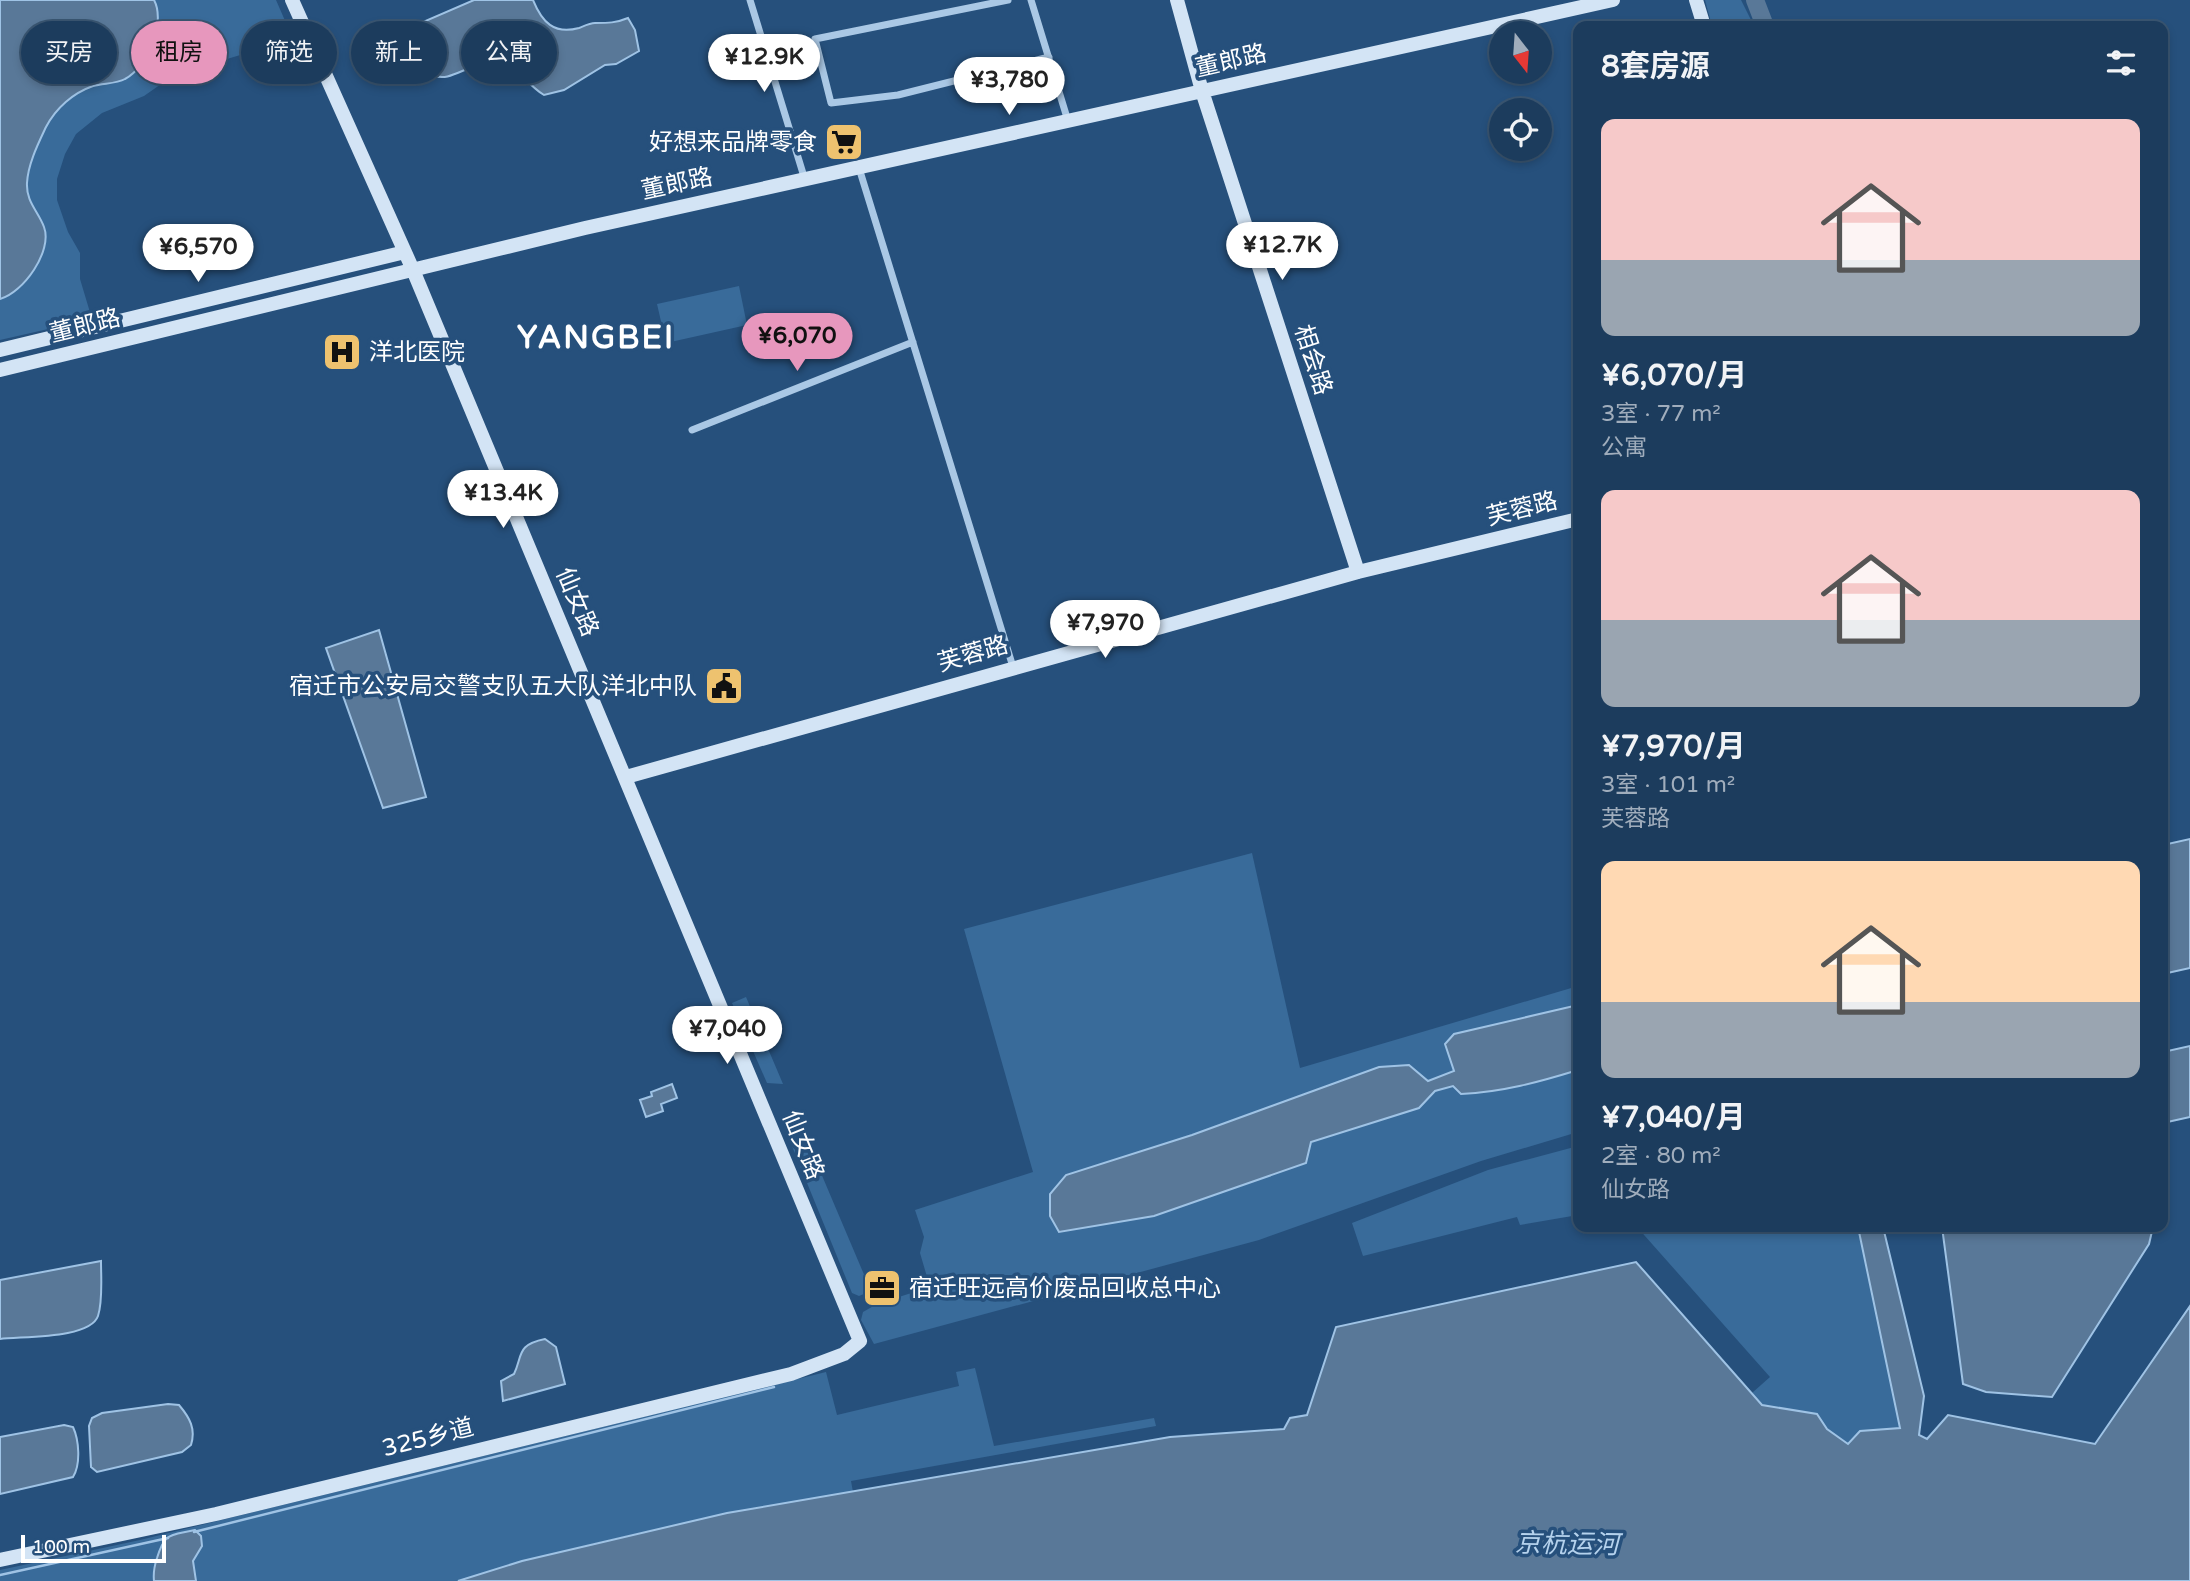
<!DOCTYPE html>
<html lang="zh">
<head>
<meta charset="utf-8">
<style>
  body { margin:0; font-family:"Varela Round","Noto Sans SC",sans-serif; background:#254363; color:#f1f3f6; height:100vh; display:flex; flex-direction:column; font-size:26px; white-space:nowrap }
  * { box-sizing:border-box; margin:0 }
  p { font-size:23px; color:#a0adbc }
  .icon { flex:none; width:38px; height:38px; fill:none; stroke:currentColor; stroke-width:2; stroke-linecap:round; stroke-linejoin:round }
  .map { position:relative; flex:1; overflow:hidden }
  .sheet { position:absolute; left:1573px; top:21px; width:595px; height:1211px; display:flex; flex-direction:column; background:#1c3c5d; border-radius:14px; box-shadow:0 4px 10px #0003,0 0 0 2px #3a5672 }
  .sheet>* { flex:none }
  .guide { position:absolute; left:21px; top:21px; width:665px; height:63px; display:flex; gap:14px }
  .needle { width:46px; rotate:163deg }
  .tools { position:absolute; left:1489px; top:21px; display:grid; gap:14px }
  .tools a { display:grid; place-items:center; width:63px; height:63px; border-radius:50%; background:#1c3c5d; box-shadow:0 4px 10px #0003,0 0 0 2px #3a5672; font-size:35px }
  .scale { position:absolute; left:21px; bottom:18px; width:145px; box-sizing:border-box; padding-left:7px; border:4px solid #fff; border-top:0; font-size:19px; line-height:24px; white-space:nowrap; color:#fff; -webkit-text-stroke:5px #26507c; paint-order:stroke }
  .price { position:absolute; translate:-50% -60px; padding:0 16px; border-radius:24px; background:#fff; color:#222; font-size:23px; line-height:46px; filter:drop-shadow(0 2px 4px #0008) }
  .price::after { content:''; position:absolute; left:50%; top:42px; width:21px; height:16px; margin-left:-10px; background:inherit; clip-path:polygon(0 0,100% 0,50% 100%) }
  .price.active { background:#e797bd; color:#111 }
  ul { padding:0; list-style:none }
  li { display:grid; align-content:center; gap:14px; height:371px; padding:0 28px }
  li span { display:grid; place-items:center; height:217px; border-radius:14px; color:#555 }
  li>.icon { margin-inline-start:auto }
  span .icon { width:126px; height:126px; fill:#fffc; stroke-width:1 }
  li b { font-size:30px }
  h2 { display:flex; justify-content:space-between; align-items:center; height:84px; padding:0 28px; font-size:30px }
  .chip { padding:0 24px; border-radius:32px; background:#1c3c5d; box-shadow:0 4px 10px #0003,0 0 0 2px #3a5672; font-size:24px; line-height:63px }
  .chip.active { background:#e797bd; color:#111 }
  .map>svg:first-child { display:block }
  .green { fill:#396b9a }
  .water { fill:#597898; stroke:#9fc3e5; stroke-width:2 }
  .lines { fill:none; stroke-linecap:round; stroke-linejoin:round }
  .stream { stroke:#9fc3e5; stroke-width:2.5 }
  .river { stroke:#597898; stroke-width:18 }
  .street { stroke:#aac8e5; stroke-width:7 }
  .secondary { stroke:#d3e4f5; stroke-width:14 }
  .labels { text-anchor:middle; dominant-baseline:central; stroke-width:7; stroke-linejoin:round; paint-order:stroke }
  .street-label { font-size:24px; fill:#fff; stroke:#26507c }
  .poi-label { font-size:24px; fill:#fff; stroke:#26507c; text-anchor:end }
  .water-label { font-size:26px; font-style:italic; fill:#b5d2ed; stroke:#26507c }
  .district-label { font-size:32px; font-weight:bold; letter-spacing:2px; fill:#fff; stroke:#26507c }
</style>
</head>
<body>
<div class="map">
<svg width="2190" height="1581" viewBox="0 0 2190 1581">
  <rect width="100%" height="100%" fill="#26507c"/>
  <path class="green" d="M 0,0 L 276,0 L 293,39 L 174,75 L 144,96 L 102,113 L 76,134 L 65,154 L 57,179 L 57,200 L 68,232 L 80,253 L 80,279 L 92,319 L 0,340 Z
    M 1705,0 L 1741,0 L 1754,26 L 1712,26 Z
    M 739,286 L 747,325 L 666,343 L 657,304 Z
    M 1252,853 L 1300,1068 L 1578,986 L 1578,1132 L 1481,1161 L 1259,1240 L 874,1344 L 861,1320 L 863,1312 L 877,1304 L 930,1287 L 920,1253 L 924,1237 L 915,1210 L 1033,1172 L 964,929 Z
    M 746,997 L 783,1084 L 767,1083 L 732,1003 Z
    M 798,1119 L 871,1291 L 859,1296 L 852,1293 L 785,1129 Z
    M 1578,1146 L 1578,1215 L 1520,1225 L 1517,1217 L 1363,1256 L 1352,1223 L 1488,1170 Z
    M 1637,1227 L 1858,1227 L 1900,1429 L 1861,1431 L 1847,1444 L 1827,1429 L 1817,1414 L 1762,1405 L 1752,1393 L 1770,1377 Z
    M 975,1368 L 994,1446 L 1154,1418 L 1156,1426 L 851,1481 L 853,1492 C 719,1514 587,1541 458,1581 L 0,1581 L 0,1570 L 140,1540 L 826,1372 L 837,1415 L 959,1386 L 956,1372 Z"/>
  <path class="water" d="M 0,0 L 154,0 C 166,22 148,67 125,79 C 116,84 103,83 93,86 C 73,93 56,108 46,127 C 38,144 28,164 27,183 C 26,202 38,211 44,227 C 53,251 23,293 0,299 Z
    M 474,0 L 533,0 C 542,22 554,35 579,28 C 584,26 590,23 595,23 C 608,23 616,23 628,18 L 635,30 L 639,51 L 616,64 L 605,65 L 564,90 L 544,95 C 527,85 518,67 501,58 C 447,68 434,108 411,30 L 416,25 Z
    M 379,630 L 426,797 L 383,808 L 326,648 Z
    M 2190,839 L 2190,968 L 2163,974 L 2163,845 Z
    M 1578,1005 L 1578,1070 C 1539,1082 1503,1092 1461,1094 L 1453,1086 L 1435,1091 L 1419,1108 L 1311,1142 L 1306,1163 L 1154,1216 L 1059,1232 L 1050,1216 L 1050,1194 L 1066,1175 L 1192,1135 L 1379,1067 L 1409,1065 L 1428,1081 L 1454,1071 L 1445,1044 L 1454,1034 Z
    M 2190,1046 L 2190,1117 L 2163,1123 L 2163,1052 Z
    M 672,1084 L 677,1098 L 661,1104 L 663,1111 L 646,1117 L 640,1100 L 652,1096 L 651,1092 Z
    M 1858,1227 L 1883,1227 L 1924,1396 L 1919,1435 L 1927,1439 L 1948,1415 L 2095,1444 L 2190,1306 L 2190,1581 L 458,1581 L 522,1561 L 727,1513 L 1170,1437 L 1284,1429 L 1290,1418 L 1307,1415 L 1336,1327 L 1636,1262 L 1762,1405 L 1817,1414 L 1827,1429 L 1848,1444 L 1860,1431 L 1900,1428 Z
    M 1942,1227 L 2153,1227 L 2149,1244 L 2052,1397 L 1986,1392 L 1963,1384 Z
    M 101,1261 C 101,1278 103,1301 98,1316 C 90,1339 22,1336 0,1339 L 0,1280 Z
    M 545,1339 L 556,1347 L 565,1384 L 503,1401 L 501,1381 L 514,1374 C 523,1355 516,1345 545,1339 Z
    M 168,1404 L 179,1405 C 190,1418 196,1429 191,1445 L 182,1452 L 97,1472 L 91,1467 L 89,1426 L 92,1418 L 102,1413 Z
    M 64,1425 L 73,1427 C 79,1440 81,1464 73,1477 L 0,1494 L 0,1437 Z
    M 195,1530 L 201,1536 L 202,1546 L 193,1561 L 196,1581 L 154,1581 C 153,1572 154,1567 157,1558 C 165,1532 169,1536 195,1530 Z"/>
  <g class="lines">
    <path class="stream" d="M 194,1532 L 774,1387
      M 0,1575 L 168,1538"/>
    <path class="river" d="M 1755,0 L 1765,26"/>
    <path class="street" d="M 750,0 L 805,180
      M 1008,0 L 815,39 L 831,103 L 898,95 L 1049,57
      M 1031,0 L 1068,121
      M 859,168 L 1013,667
      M 692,430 L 913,342"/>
    <path class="secondary" d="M 1177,0 L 1202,91 L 1358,572
      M 1696,0 L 1704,26
      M 0,350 L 405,252
      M 0,370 L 585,228 L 1613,0
      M 626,777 L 1358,572 L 1578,519
      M 0,1560 L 216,1514 L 791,1374 L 844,1354 L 860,1341 L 413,270 L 292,0"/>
  </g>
  <defs>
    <symbol id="supermarket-square" viewBox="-11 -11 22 22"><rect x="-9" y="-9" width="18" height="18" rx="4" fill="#eec26f" stroke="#26507c"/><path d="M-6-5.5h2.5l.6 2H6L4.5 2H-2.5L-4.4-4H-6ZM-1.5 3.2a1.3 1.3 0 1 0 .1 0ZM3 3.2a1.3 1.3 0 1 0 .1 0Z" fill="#111"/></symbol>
    <symbol id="hospital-square" viewBox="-11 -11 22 22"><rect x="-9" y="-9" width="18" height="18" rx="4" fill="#eec26f" stroke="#26507c"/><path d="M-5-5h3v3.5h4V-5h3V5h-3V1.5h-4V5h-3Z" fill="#111"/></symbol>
    <symbol id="civic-square" viewBox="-11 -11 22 22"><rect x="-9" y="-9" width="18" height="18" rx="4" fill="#eec26f" stroke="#26507c"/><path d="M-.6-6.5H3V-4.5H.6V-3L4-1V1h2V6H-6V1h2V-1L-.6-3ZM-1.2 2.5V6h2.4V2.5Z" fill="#111"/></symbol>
    <symbol id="office-square" viewBox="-11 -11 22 22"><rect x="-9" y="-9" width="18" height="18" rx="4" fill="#eec26f" stroke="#26507c"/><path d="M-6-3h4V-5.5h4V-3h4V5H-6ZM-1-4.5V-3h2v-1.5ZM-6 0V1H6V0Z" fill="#111"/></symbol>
  </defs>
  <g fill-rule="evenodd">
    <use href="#supermarket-square" x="822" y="120" width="44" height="44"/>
    <use href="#hospital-square" x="320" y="330" width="44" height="44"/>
    <use href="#civic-square" x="702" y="664" width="44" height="44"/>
    <use href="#office-square" x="860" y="1266" width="44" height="44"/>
  </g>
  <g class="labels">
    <g class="street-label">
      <text transform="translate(1231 61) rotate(-13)">董郎路</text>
      <text transform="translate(677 184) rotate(-12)">董郎路</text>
      <text transform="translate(85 326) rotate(-14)">董郎路</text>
      <text transform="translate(1313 360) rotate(72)">相会路</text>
      <text transform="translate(1522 509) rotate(-14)">芙蓉路</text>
      <text transform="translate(577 602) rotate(67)">仙女路</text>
      <text transform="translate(973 654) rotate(-16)">芙蓉路</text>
      <text transform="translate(803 1145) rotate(68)">仙女路</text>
      <text transform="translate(428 1438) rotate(-14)">325乡道</text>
    </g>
    <g class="poi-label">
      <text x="817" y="142">好想来品牌零食</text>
      <text x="369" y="352" text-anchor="start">洋北医院</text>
      <text x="697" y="686">宿迁市公安局交警支队五大队洋北中队</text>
      <text x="909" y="1288" text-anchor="start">宿迁旺远高价废品回收总中心</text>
    </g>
    <g class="water-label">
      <text transform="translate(1567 1544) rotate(1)">京杭运河</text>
    </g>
    <g class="district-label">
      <text x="596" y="338">YANGBEI</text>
    </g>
  </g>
</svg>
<div class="tools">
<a><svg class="needle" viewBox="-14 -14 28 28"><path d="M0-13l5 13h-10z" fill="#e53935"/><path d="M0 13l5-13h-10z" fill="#a0adbc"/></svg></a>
<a><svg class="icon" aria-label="locate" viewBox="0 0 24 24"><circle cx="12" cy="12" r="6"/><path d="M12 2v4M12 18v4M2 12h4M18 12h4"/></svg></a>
</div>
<div class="scale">100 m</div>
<b class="price" style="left:764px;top:94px">¥12.9K</b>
<b class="price" style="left:1009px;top:117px">¥3,780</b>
<b class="price" style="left:1282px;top:282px">¥12.7K</b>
<b class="price" style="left:198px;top:284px">¥6,570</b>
<b class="price active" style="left:797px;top:373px">¥6,070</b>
<b class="price" style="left:503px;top:530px">¥13.4K</b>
<b class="price" style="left:1105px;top:660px">¥7,970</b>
<b class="price" style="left:727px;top:1066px">¥7,040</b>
<div class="guide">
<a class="chip">买房</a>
<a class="chip active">租房</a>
<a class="chip">筛选</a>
<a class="chip">新上</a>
<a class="chip">公寓</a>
</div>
<section class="sheet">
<h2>8套房源<svg class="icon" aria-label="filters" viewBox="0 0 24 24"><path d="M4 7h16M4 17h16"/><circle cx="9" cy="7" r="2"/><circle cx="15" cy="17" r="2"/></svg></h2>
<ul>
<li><span style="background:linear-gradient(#f6c9c9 65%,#9aa5b1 0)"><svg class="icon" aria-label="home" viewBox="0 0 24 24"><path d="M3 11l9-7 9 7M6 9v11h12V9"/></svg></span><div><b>¥6,070/月</b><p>3室 · 77 m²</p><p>公寓</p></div></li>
<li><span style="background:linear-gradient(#f6c9c9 60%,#9aa5b1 0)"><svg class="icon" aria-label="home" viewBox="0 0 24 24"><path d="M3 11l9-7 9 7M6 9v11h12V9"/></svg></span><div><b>¥7,970/月</b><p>3室 · 101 m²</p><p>芙蓉路</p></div></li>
<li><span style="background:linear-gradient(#ffd9b3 65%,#9aa5b1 0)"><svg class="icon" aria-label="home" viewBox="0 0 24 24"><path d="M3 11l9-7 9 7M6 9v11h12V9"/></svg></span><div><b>¥7,040/月</b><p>2室 · 80 m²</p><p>仙女路</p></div></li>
</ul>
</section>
</div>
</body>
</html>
